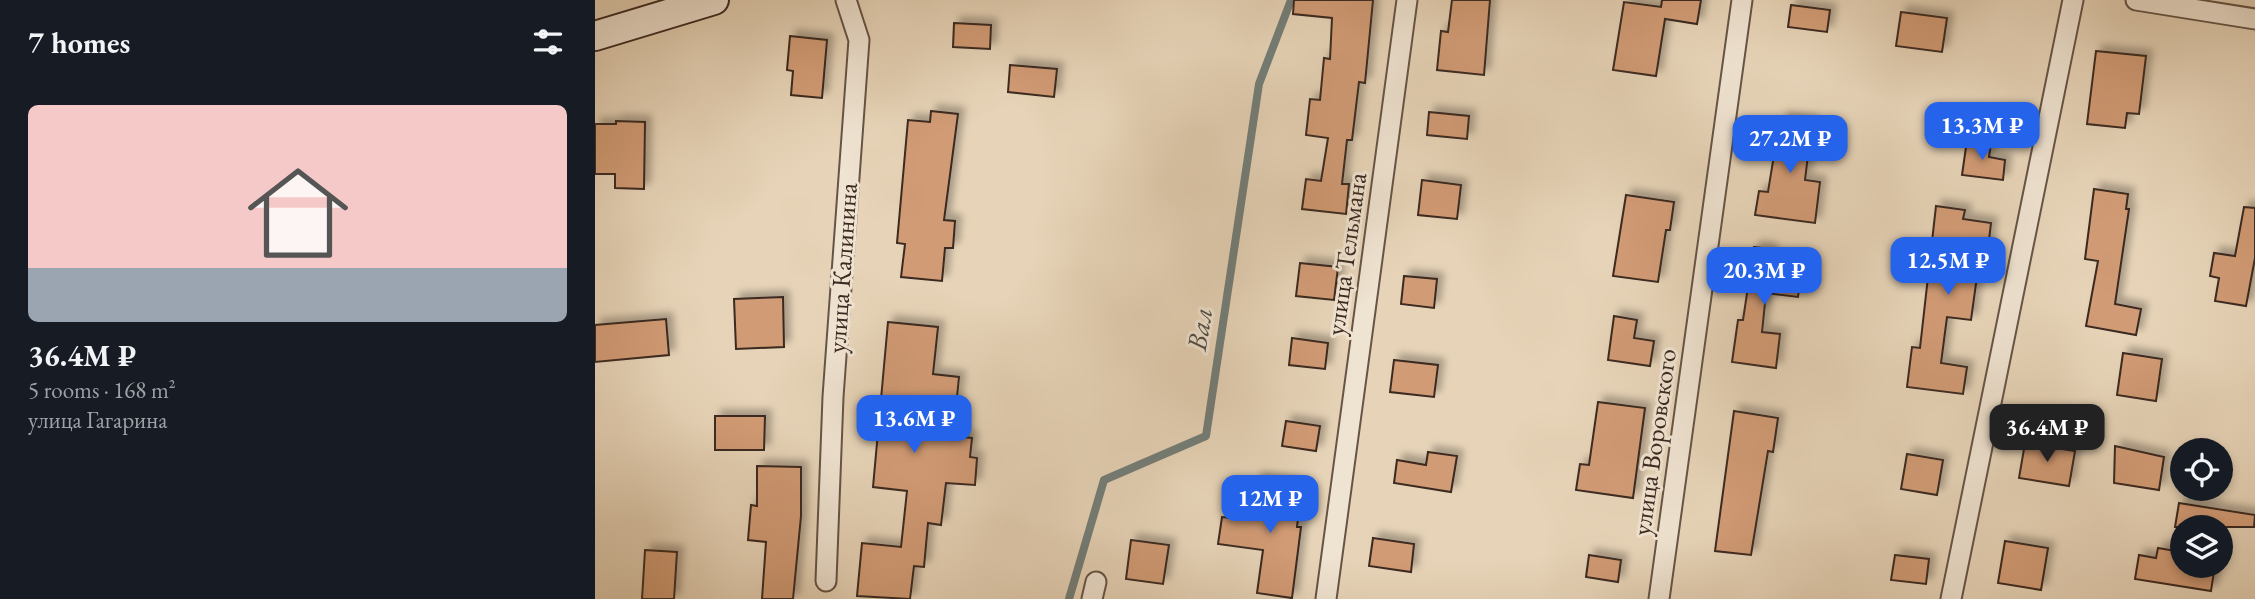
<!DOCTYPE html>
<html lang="en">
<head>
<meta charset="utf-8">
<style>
  body { margin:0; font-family:"EB Garamond",serif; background:#20242c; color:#f1f3f6; height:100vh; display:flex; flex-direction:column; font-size:26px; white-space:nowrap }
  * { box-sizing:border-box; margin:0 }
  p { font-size:23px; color:#9ea1a6 }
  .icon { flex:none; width:38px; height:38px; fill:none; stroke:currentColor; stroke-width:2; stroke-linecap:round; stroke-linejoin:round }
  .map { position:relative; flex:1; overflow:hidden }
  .sheet { display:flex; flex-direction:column; background:#171b24; width:595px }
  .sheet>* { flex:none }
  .fabs { position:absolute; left:1575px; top:438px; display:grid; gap:14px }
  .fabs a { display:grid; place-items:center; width:63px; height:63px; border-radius:50%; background:#171b24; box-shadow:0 4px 10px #0003; font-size:35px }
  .price { position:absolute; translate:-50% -60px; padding:0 16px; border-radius:14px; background:#2563eb; color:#fff; font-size:23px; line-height:46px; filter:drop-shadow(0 2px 4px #0008) }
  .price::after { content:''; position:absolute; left:50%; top:42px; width:21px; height:16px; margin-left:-10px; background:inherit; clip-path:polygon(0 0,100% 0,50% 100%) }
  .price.on { background:#222; color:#fff }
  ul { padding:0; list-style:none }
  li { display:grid; align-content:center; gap:14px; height:371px; padding:0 28px }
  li+li { border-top:2px solid #363941 }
  li span { display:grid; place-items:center; height:217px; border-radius:10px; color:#555 }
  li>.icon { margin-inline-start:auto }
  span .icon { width:126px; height:126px; fill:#fffc; stroke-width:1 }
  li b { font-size:30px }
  h2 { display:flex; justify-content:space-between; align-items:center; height:84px; padding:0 28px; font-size:30px }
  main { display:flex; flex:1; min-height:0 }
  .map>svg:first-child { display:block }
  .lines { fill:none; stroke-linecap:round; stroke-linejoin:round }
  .stream { stroke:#737e79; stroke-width:8 }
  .building { fill:#d19b74; stroke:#3b2920; stroke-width:2; filter:url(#shadow) }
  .street-casing { stroke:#665446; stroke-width:23 }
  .secondary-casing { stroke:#3b2920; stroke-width:32 }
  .street { stroke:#efe3d1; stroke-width:19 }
  .secondary { stroke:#efe3d1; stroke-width:28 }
  .labels { text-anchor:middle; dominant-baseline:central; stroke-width:6; stroke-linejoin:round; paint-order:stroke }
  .street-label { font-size:26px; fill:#3b2920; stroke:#efe3d1 }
  .water-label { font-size:28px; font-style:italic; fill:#524c45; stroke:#efe3d1 }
</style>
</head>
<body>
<main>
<section class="sheet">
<h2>7 homes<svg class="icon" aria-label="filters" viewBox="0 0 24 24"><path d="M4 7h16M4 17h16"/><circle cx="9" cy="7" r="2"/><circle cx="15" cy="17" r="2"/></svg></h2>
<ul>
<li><span style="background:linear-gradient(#f6c9c9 75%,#9aa5b1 0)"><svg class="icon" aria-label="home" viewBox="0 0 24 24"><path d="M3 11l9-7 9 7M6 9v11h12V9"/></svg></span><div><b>36.4M ₽</b><p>5 rooms · 168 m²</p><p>улица Гагарина</p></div></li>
</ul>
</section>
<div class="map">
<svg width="1660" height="599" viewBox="0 0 1660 599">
  <defs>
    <filter id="shadow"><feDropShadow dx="6" dy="-6" stdDeviation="3.5" flood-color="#0004"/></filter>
  </defs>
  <rect width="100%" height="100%" fill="#e7d4b8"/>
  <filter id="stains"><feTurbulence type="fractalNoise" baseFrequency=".00286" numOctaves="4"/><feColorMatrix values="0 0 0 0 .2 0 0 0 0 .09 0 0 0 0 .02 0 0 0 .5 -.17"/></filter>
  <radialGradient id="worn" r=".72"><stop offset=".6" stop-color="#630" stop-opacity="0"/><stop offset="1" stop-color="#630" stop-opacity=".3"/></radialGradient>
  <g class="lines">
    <path class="stream" d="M 474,599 L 509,480 L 611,436 L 664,84 L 696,0"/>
  </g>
  <path class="building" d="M 699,0 L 778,0 L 770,83 L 764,82 L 757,140 L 752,140 L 747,184 L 754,184 L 751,214 L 707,209 L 711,179 L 726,181 L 733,138 L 711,135 L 715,99 L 725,100 L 729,58 L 735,59 L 737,18 L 698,14 Z
    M 857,0 L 895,0 L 889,75 L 842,70 L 846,31 L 853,32 Z
    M 1067,0 L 1106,0 L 1102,24 L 1070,19 L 1061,76 L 1018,70 L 1029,2 L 1066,7 Z
    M 1196,5 L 1235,10 L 1232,32 L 1193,27 Z
    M 1306,12 L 1352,18 L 1347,52 L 1301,46 Z
    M 359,23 L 396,25 L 395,49 L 358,47 Z
    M 195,36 L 232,40 L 227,98 L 196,95 L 198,71 L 192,70 Z
    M 1501,51 L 1551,56 L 1544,114 L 1532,113 L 1530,128 L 1492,124 Z
    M 415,65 L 462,69 L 459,97 L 413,92 Z
    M 336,111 L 363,114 L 349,220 L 360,221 L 358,248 L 350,248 L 347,281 L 306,277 L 310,244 L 302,243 L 313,120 L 335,122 Z
    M 834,112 L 874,116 L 872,139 L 832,135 Z
    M 1187,118 L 1217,122 L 1210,180 L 1225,182 L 1220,223 L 1160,215 L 1164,191 L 1173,192 L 1180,149 L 1171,148 L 1173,128 L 1185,129 Z
    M 21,121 L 50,122 L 49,189 L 20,188 L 20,174 L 0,174 L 0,124 L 21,124 Z
    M 1372,140 L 1396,143 L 1394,157 L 1410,160 L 1408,180 L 1367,175 Z
    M 827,180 L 866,185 L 862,219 L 823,215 Z
    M 1499,189 L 1533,194 L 1531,209 L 1534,209 L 1520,304 L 1546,309 L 1541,335 L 1491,326 L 1503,261 L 1490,259 Z
    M 1031,195 L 1079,202 L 1075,230 L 1071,230 L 1063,282 L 1018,276 Z
    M 1341,206 L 1370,210 L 1368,219 L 1396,223 L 1393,248 L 1386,247 L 1376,320 L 1352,317 L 1346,363 L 1372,367 L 1368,394 L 1312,387 L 1317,347 L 1325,348 Z
    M 1649,207 L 1660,208 L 1660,258 L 1651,306 L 1620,301 L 1624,278 L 1615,276 L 1619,253 L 1640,256 Z
    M 1159,247 L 1176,249 L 1175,257 L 1208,262 L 1203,297 L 1171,293 L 1167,332 L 1185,334 L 1181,368 L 1137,362 L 1143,320 L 1148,320 Z
    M 705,263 L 743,267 L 739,300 L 701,296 Z
    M 809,276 L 842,279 L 839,308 L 806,304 Z
    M 188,297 L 189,347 L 141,349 L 139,299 Z
    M 1019,316 L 1042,320 L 1039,338 L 1059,341 L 1055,366 L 1013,360 Z
    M 71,319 L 74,355 L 0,362 L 0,325 Z
    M 293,322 L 343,327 L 338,374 L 364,377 L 358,436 L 377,438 L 375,457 L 382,458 L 380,485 L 351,483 L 346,525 L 333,523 L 329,567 L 319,566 L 315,599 L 262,596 L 267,543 L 306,547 L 312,491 L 278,487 Z
    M 697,338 L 733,343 L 730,369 L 694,365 Z
    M 1528,353 L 1567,359 L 1561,401 L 1522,395 Z
    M 799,360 L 843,365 L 839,397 L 795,392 Z
    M 1003,402 L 1050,408 L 1038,498 L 981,490 L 985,464 L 994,465 Z
    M 1139,411 L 1183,418 L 1178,452 L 1173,451 L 1156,555 L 1120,551 Z
    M 120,416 L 170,416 L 169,450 L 120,450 Z
    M 691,421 L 725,426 L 721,451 L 687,446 Z
    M 1430,443 L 1480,451 L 1474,486 L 1424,478 Z
    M 1520,446 L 1569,457 L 1564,490 L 1519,483 Z
    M 833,452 L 862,456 L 856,492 L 799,483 L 802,460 L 831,465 Z
    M 1312,454 L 1348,460 L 1342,495 L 1306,489 Z
    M 162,466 L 206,467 L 206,516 L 198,599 L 167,599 L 171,542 L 153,540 L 156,505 L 162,506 Z
    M 661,478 L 699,484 L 697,493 L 706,494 L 702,527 L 706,527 L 697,598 L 662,593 L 668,550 L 623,544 L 627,517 L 656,520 Z
    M 1584,503 L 1660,515 L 1659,527 L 1580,527 Z
    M 778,538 L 819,544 L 816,572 L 774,566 Z
    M 536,540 L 574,545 L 568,584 L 531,579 Z
    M 1410,541 L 1453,548 L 1446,590 L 1403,583 Z
    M 1563,548 L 1587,552 L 1587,565 L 1620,565 L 1616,591 L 1540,579 L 1544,555 L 1561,558 Z
    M 50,550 L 82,552 L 79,599 L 47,599 Z
    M 994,555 L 1026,560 L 1023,582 L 991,577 Z
    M 1300,555 L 1334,559 L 1331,584 L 1296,580 Z"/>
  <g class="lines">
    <defs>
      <path id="street" d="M 1541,0 L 1660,19
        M 231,581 L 238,397 L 264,40 L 251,0
        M 497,599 L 501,582
        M 731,599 L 812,0
        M 1064,599 L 1147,0
        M 1356,599 L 1478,0"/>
      <path id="secondary" d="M 0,36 L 119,0"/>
    </defs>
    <use href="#street" class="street-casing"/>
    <use href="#secondary" class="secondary-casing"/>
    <use href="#street" class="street"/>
    <use href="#secondary" class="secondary"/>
  </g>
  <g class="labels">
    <g class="street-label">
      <text transform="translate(751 254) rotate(-82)">улица Тельмана</text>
      <text transform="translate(247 268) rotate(-86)">улица Калинина</text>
      <text transform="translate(1059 442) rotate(-82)">улица Воровского</text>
    </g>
    <g class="water-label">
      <text transform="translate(604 329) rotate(-81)">Вал</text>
    </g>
  </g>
  <rect width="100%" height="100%" filter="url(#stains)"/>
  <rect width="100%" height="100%" fill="url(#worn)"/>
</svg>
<div class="fabs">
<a><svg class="icon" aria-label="locate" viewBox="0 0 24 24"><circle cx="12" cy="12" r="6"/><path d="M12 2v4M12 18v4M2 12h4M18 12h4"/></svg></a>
<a><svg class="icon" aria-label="layers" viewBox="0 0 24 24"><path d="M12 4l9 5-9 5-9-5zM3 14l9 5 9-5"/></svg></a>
</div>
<b class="price" style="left:1387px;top:162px">13.3M ₽</b>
<b class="price" style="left:1195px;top:175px">27.2M ₽</b>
<b class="price" style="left:1353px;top:297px">12.5M ₽</b>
<b class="price" style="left:1169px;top:307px">20.3M ₽</b>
<b class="price" style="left:319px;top:455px">13.6M ₽</b>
<b class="price on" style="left:1452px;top:464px">36.4M ₽</b>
<b class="price" style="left:675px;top:535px">12M ₽</b>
</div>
</main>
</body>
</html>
